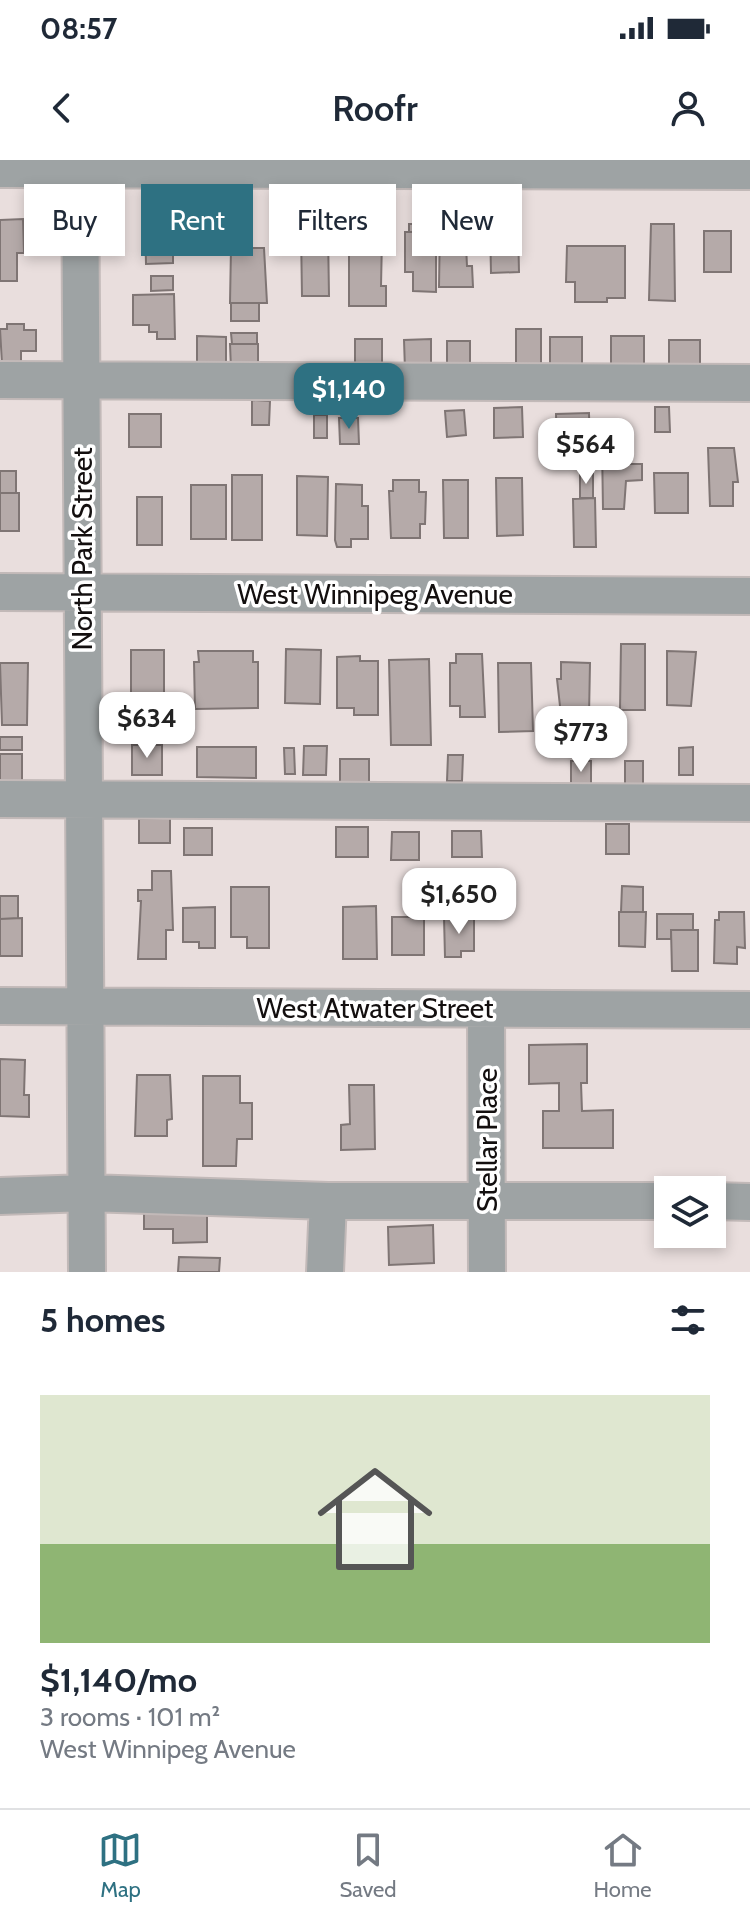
<!DOCTYPE html>
<html lang="en">
<head>
<meta charset="utf-8">
<style>
  body { margin:0; font-family:Cabin,sans-serif; background:#f2f2f3; color:#1f2937; height:100vh; display:flex; flex-direction:column; font-size:30px; white-space:nowrap }
  * { box-sizing:border-box; margin:0 }
  p { font-size:26px; color:#747a83 }
  .icon { flex:none; width:44px; height:44px; fill:none; stroke:currentColor; stroke-width:2; stroke-linecap:round; stroke-linejoin:round }
  .map { position:relative; height:1112px; overflow:hidden }
  .drawer { display:flex; flex-direction:column; background:#fff; flex:1 }
  .drawer>* { flex:none }
  .hud { position:absolute; left:24px; top:24px; width:702px; height:72px; display:flex; gap:16px }
  .buttons { position:absolute; left:654px; top:1016px; display:grid; gap:16px }
  .buttons a { display:grid; place-items:center; width:72px; height:72px; border-radius:0px; background:#fff; box-shadow:0 4px 12px #0003; font-size:40px }
  .price { position:absolute; translate:-50% -68px; padding:0 18px; border-radius:16px; background:#fff; color:#222; font-size:26px; line-height:52px; filter:drop-shadow(0 2px 4px #0008) }
  .price::after { content:''; position:absolute; left:50%; top:48px; width:24px; height:18px; margin-left:-12px; background:inherit; clip-path:polygon(0 0,100% 0,50% 100%) }
  .price.current { background:#2e7182; color:#fff }
  ul { padding:0; list-style:none }
  li { display:grid; align-content:center; gap:16px; height:424px; padding:0 40px }
  li span { display:grid; place-items:center; height:248px; border-radius:0px; color:#555 }
  li>.icon { margin-inline-start:auto }
  span .icon { width:144px; height:144px; fill:#fffc; stroke-width:1 }
  li b { font-size:34px }
  h2 { display:flex; justify-content:space-between; align-items:center; height:96px; padding:0 40px; font-size:34px }
  .tag { padding:0 28px; border-radius:0px; background:#fff; box-shadow:0 4px 12px #0003; font-size:28px; line-height:72px }
  .tag.current { background:#2e7182; color:#fff }
  .status { display:flex; justify-content:space-between; align-items:center; height:56px; padding:0 40px; background:#fff; direction:ltr }
  .status svg { height:22px; fill:currentColor }
  header { display:flex; justify-content:space-between; align-items:center; height:104px; padding:0 40px; background:#fff; font-size:36px; font-weight:600 }
  .menu { display:flex; justify-content:space-around; align-items:center; height:112px; border-top:2px solid #e0e1e3; background:#fff; font-size:22px; color:#747a83 }
  .menu a { display:grid; justify-items:center; gap:4px }
  .menu .current { color:#2e7182 }
  .map>svg:first-child { display:block }
  .building { fill:#b5aaa9; stroke:#7f7574; stroke-width:2 }
  .lines { fill:none; stroke-linecap:round; stroke-linejoin:round }
  .minor-casing { stroke:#c2b9b8; stroke-width:40 }
  .minor { stroke:#9ea3a4; stroke-width:36 }
  .labels { text-anchor:middle; dominant-baseline:central; stroke-width:7; stroke-linejoin:round; paint-order:stroke }
  .street-label { font-size:28px; fill:#130f0f; stroke:#fff }
</style>
</head>
<body>
<div class="status"><b>08:57</b><svg viewBox="0 0 49 12"><path d="M0 12V9h3v3zM5 12V6h3v6zM10 12V3h3v9zM15 12V0h3v12zM26 1h20v11H26zM47 4h2v5h-2z"/></svg></div>
<header><svg class="icon" aria-label="back" viewBox="0 0 24 24"><path d="M15 5l-7 7 7 7"/></svg>Roofr<svg class="icon" aria-label="person" viewBox="0 0 24 24"><circle cx="12" cy="8" r="4"/><path d="M4 21q1-7 8-7t8 7"/></svg></header>
<div class="map">
<svg width="750" height="1112" viewBox="0 0 750 1112">
  <rect width="100%" height="100%" fill="#e9dedd"/>
  <path class="building" d="M 23,59 L 24,93 L 17,93 L 17,121 L 0,121 L 0,60 Z
    M 145,59 L 173,59 L 173,103 L 146,104 Z
    M 409,64 L 434,64 L 434,72 L 409,72 Z
    M 440,64 L 465,64 L 467,106 L 472,106 L 473,127 L 439,127 Z
    M 651,64 L 674,64 L 675,141 L 649,140 Z
    M 490,65 L 518,65 L 519,112 L 491,113 Z
    M 704,71 L 731,71 L 731,112 L 704,112 Z
    M 301,72 L 328,72 L 329,136 L 302,136 Z
    M 405,72 L 436,72 L 436,132 L 413,131 L 413,112 L 405,112 Z
    M 349,79 L 382,79 L 381,126 L 386,126 L 386,146 L 349,146 Z
    M 567,86 L 625,86 L 625,138 L 607,138 L 607,142 L 575,142 L 575,122 L 566,122 Z
    M 231,88 L 264,88 L 267,143 L 230,143 Z
    M 151,116 L 173,116 L 173,130 L 151,131 Z
    M 174,134 L 175,179 L 157,179 L 157,172 L 149,172 L 149,165 L 133,165 L 133,135 Z
    M 231,143 L 259,143 L 259,161 L 231,161 Z
    M 7,164 L 24,164 L 24,170 L 36,170 L 36,191 L 21,191 L 21,204 L 2,204 L 0,169 L 7,169 Z
    M 516,169 L 541,169 L 541,208 L 516,208 Z
    M 231,173 L 257,173 L 257,184 L 232,184 Z
    M 197,176 L 226,177 L 226,204 L 197,204 Z
    M 611,176 L 644,176 L 644,210 L 611,210 Z
    M 550,177 L 582,177 L 582,209 L 550,209 Z
    M 355,179 L 382,179 L 382,206 L 355,206 Z
    M 431,179 L 431,210 L 405,210 L 404,180 Z
    M 669,180 L 700,180 L 700,213 L 669,213 Z
    M 447,181 L 470,181 L 470,207 L 447,207 Z
    M 230,184 L 258,184 L 258,209 L 231,209 Z
    M 252,240 L 270,241 L 269,265 L 252,265 Z
    M 522,247 L 523,277 L 494,278 L 494,248 Z
    M 655,247 L 669,247 L 670,272 L 655,272 Z
    M 464,250 L 466,275 L 447,277 L 445,251 Z
    M 589,253 L 590,294 L 557,295 L 556,254 Z
    M 129,254 L 161,254 L 161,287 L 129,287 Z
    M 314,255 L 327,255 L 327,278 L 314,278 Z
    M 339,258 L 358,258 L 359,284 L 340,284 Z
    M 626,284 L 626,304 L 642,304 L 642,320 L 626,321 L 624,349 L 603,349 L 602,285 Z
    M 708,288 L 734,288 L 738,322 L 733,322 L 733,346 L 710,346 Z
    M 0,311 L 16,311 L 16,333 L 0,333 Z
    M 654,313 L 688,313 L 688,353 L 655,353 Z
    M 580,314 L 593,314 L 593,338 L 580,338 Z
    M 232,315 L 262,315 L 262,380 L 232,380 Z
    M 297,316 L 328,317 L 327,376 L 297,375 Z
    M 496,318 L 522,318 L 523,375 L 497,376 Z
    M 393,320 L 419,320 L 419,332 L 426,332 L 425,364 L 420,364 L 420,378 L 391,378 L 389,331 L 393,331 Z
    M 443,320 L 468,320 L 468,378 L 444,378 Z
    M 336,324 L 362,325 L 362,346 L 368,346 L 368,379 L 351,379 L 351,387 L 337,387 L 335,380 Z
    M 191,325 L 226,325 L 226,379 L 191,379 Z
    M 0,333 L 19,333 L 19,371 L 0,371 Z
    M 137,337 L 162,337 L 162,385 L 137,385 Z
    M 595,338 L 596,387 L 574,387 L 573,339 Z
    M 621,484 L 645,484 L 645,550 L 620,550 Z
    M 286,489 L 321,490 L 320,544 L 285,543 Z
    M 131,490 L 164,490 L 164,560 L 131,560 Z
    M 198,491 L 253,491 L 253,502 L 258,502 L 258,548 L 195,549 L 194,502 L 199,502 Z
    M 667,491 L 696,492 L 691,546 L 667,545 Z
    M 456,494 L 482,494 L 485,557 L 460,557 L 460,546 L 450,546 L 450,503 L 456,503 Z
    M 360,496 L 360,501 L 378,501 L 378,555 L 354,555 L 354,548 L 337,548 L 337,497 Z
    M 429,499 L 431,585 L 391,585 L 389,500 Z
    M 561,502 L 590,503 L 589,556 L 561,555 L 557,519 L 561,519 Z
    M 0,503 L 28,503 L 27,565 L 2,565 Z
    M 498,503 L 531,503 L 533,571 L 499,572 Z
    M 0,577 L 22,577 L 22,590 L 0,590 Z
    M 132,585 L 162,585 L 162,615 L 132,615 Z
    M 304,586 L 327,586 L 326,615 L 303,615 Z
    M 197,587 L 256,587 L 256,618 L 197,617 Z
    M 693,587 L 693,615 L 679,615 L 679,588 Z
    M 284,588 L 294,588 L 295,614 L 285,614 Z
    M 0,594 L 22,594 L 22,623 L 0,623 Z
    M 448,595 L 463,595 L 462,621 L 447,621 Z
    M 340,599 L 369,599 L 369,627 L 340,627 Z
    M 571,601 L 591,601 L 591,627 L 571,627 Z
    M 625,601 L 643,601 L 643,627 L 625,627 Z
    M 170,658 L 170,683 L 139,683 L 139,659 Z
    M 606,664 L 629,664 L 629,694 L 606,694 Z
    M 336,667 L 368,667 L 368,697 L 336,697 Z
    M 184,668 L 212,668 L 212,695 L 184,695 Z
    M 452,671 L 481,671 L 482,697 L 452,697 Z
    M 392,672 L 419,672 L 419,700 L 391,700 Z
    M 152,711 L 171,711 L 173,770 L 166,770 L 166,799 L 138,799 L 141,741 L 138,741 L 138,730 L 152,730 Z
    M 622,726 L 643,727 L 643,752 L 621,752 Z
    M 231,727 L 269,727 L 269,788 L 247,788 L 247,777 L 231,777 Z
    M 0,736 L 18,736 L 18,758 L 0,759 Z
    M 376,746 L 377,799 L 343,799 L 343,747 Z
    M 215,747 L 215,788 L 199,788 L 199,782 L 183,782 L 183,748 Z
    M 619,752 L 646,752 L 645,787 L 619,786 Z
    M 719,752 L 744,752 L 745,788 L 737,787 L 737,804 L 714,803 L 715,760 L 719,760 Z
    M 657,754 L 693,754 L 693,770 L 671,770 L 671,779 L 657,779 Z
    M 392,757 L 424,757 L 424,795 L 392,795 Z
    M 444,757 L 474,757 L 474,791 L 461,791 L 461,797 L 445,797 Z
    M 22,758 L 22,796 L 0,796 L 0,759 Z
    M 671,770 L 698,770 L 698,811 L 672,811 Z
    M 587,884 L 587,923 L 581,923 L 582,951 L 613,950 L 613,988 L 543,988 L 543,951 L 559,951 L 559,923 L 529,924 L 529,885 Z
    M 0,899 L 25,900 L 24,935 L 29,935 L 29,957 L 0,956 Z
    M 137,915 L 170,915 L 172,959 L 167,960 L 167,976 L 135,976 Z
    M 203,916 L 240,916 L 240,943 L 252,943 L 252,979 L 237,979 L 236,1006 L 203,1006 Z
    M 349,925 L 374,925 L 375,989 L 341,990 L 341,965 L 350,964 Z
    M 207,1048 L 207,1082 L 173,1083 L 173,1069 L 144,1069 L 144,1049 Z
    M 433,1065 L 434,1103 L 389,1105 L 388,1067 Z
    M 179,1097 L 220,1098 L 219,1112 L 178,1112 Z"/>
  <g class="lines">
    <defs>
      <path id="minor" d="M 80,0 L 87,1110
        M 0,9 L 750,11
        M 0,220 L 750,223
        M 0,432 L 750,436
        M 0,639 L 750,643
        M 0,846 L 750,850
        M 486,849 L 487,1112
        M 0,1036 L 87,1033 L 328,1041 L 668,1041
        M 712,1041 L 750,1042
        M 325,1112 L 328,1041"/>
    </defs>
    <use href="#minor" class="minor-casing"/>
    <use href="#minor" class="minor"/>
  </g>
  <g class="labels">
    <g class="street-label">
      <text transform="translate(82 389) rotate(-90)">North Park Street</text>
      <text x="375" y="434">West Winnipeg Avenue</text>
      <text x="375" y="848">West Atwater Street</text>
      <text transform="translate(487 980) rotate(-90)">Stellar Place</text>
    </g>
  </g>
</svg>
<div class="buttons">
<a><svg class="icon" aria-label="layers" viewBox="0 0 24 24"><path d="M12 4l9 5-9 5-9-5zM3 14l9 5 9-5"/></svg></a>
</div>
<b class="price current" style="left:349px;top:271px">$1,140</b>
<b class="price" style="left:586px;top:326px">$564</b>
<b class="price" style="left:147px;top:600px">$634</b>
<b class="price" style="left:581px;top:614px">$773</b>
<b class="price" style="left:459px;top:776px">$1,650</b>
<div class="hud">
<a class="tag">Buy</a>
<a class="tag current">Rent</a>
<a class="tag">Filters</a>
<a class="tag">New</a>
</div>
</div>
<section class="drawer">
<h2>5 homes<svg class="icon" aria-label="filters" viewBox="0 0 24 24"><path d="M4 7h16M4 17h16"/><circle cx="9" cy="7" r="2"/><circle cx="15" cy="17" r="2"/></svg></h2>
<ul>
<li><span style="background:linear-gradient(#dfe7d0 60%,#8fb573 0)"><svg class="icon" aria-label="home" viewBox="0 0 24 24"><path d="M3 11l9-7 9 7M6 9v11h12V9"/></svg></span><div><b>$1,140/mo</b><p>3 rooms · 101 m²</p><p>West Winnipeg Avenue</p></div></li>
</ul>
</section>
<nav class="menu">
<a class="current"><svg class="icon" aria-label="map" viewBox="0 0 24 24"><path d="M3 6l6-2 6 2 6-2v14l-6 2-6-2-6 2zM9 4v14M15 6v14"/></svg>Map</a>
<a><svg class="icon" aria-label="saved" viewBox="0 0 24 24"><path d="M7 4h10v16l-5-4-5 4z"/></svg>Saved</a>
<a><svg class="icon" aria-label="home" viewBox="0 0 24 24"><path d="M3 11l9-7 9 7M6 9v11h12V9"/></svg>Home</a>
</nav>
</body>
</html>
